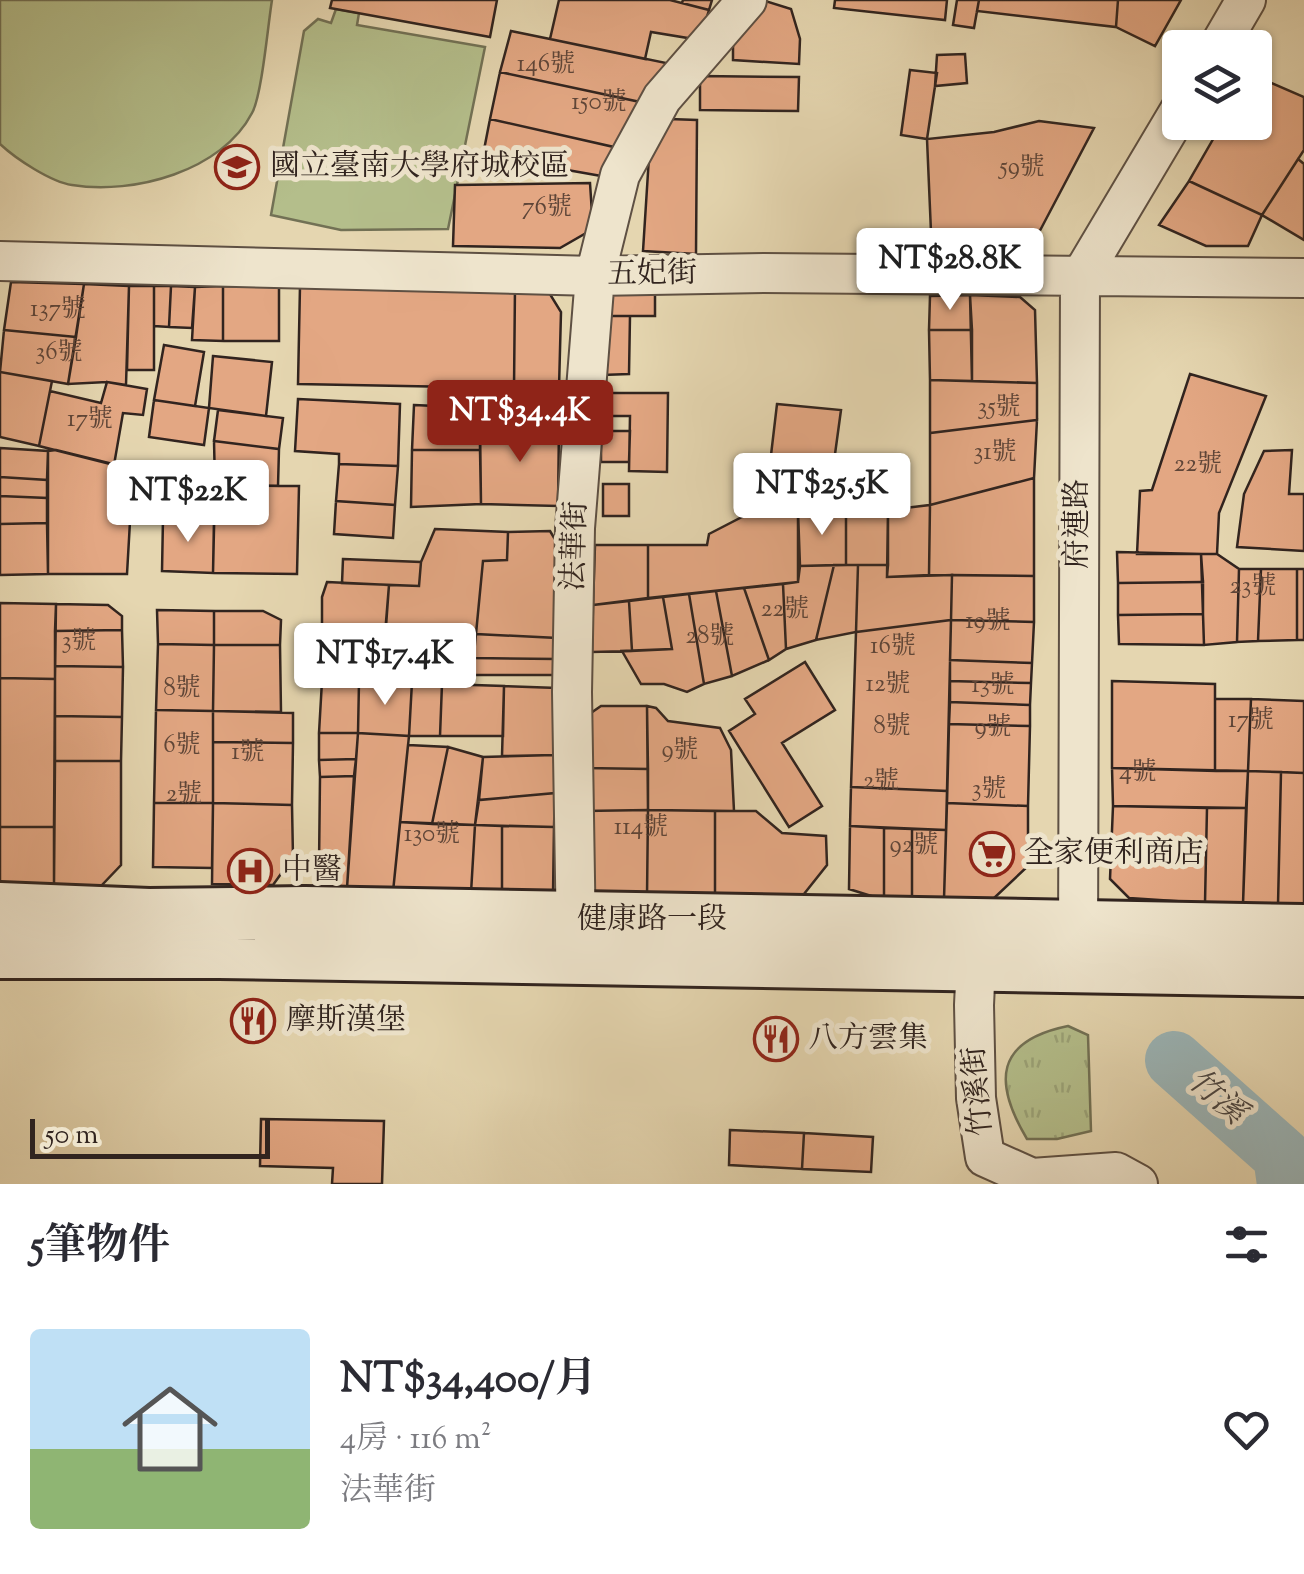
<!DOCTYPE html>
<html lang="zh-TW">
<head>
<meta charset="utf-8">
<style>
  body { margin:0; font-family:"Sorts Mill Goudy","Noto Serif TC",serif; background:#f7f7f7; color:#2b2b33; height:100vh; display:flex; flex-direction:column; font-size:38px; white-space:nowrap }
  * { box-sizing:border-box; margin:0 }
  p { font-size:32px; color:#7c7c81 }
  .icon { flex:none; width:55px; height:55px; fill:none; stroke:currentColor; stroke-width:2; stroke-linecap:round; stroke-linejoin:round }
  .map { position:relative; height:1184px; overflow:hidden }
  .panel { display:flex; flex-direction:column; background:#fff; flex:1 }
  .panel>* { flex:none }
  .controls { position:absolute; left:1162px; top:30px; display:grid; gap:20px }
  .controls a { display:grid; place-items:center; width:110px; height:110px; border-radius:10px; background:#fff; box-shadow:0 2px 8px #0004; font-size:50px }
  .scale { position:absolute; left:30px; bottom:25px; width:240px; box-sizing:border-box; padding-left:10px; border:5px solid #31241f; border-top:0; font-size:28px; line-height:35px; white-space:nowrap; color:#31241f; -webkit-text-stroke:8px #eee4cc; paint-order:stroke }
  .price { position:absolute; translate:-50% -85px; padding:0 22px; border-radius:10px; background:#fff; color:#222; font-size:32px; line-height:65px; filter:drop-shadow(0 2px 5px #0008) }
  .price::after { content:''; position:absolute; left:50%; top:60px; width:30px; height:22px; margin-left:-15px; background:inherit; clip-path:polygon(0 0,100% 0,50% 100%) }
  .price.selected { background:#8f2418; color:#fff }
  ul { padding:0; list-style:none }
  li { display:flex; align-items:center; gap:30px; height:250px; padding:0 30px }
  li span { display:grid; place-items:center; flex:none; width:280px; height:200px; border-radius:10px; color:#555 }
  li>.icon { margin-inline-start:auto }
  span .icon { width:120px; height:120px; fill:#fffc; stroke-width:1 }
  li b { font-size:42px }
  h2 { display:flex; justify-content:space-between; align-items:center; height:120px; padding:0 30px; font-size:42px }
  .map>svg:first-child { display:block }
  .grass { fill:url(#grass-tufts); stroke:#727155; stroke-width:2.5 }
  .pitch { fill:#b4be8b; stroke:#727155; stroke-width:2.5 }
  .lines { fill:none; stroke-linecap:round; stroke-linejoin:round }
  .river { stroke:#9cb6b8; stroke-width:58 }
  .building { fill:#e3a783; stroke:#31241f; stroke-width:2.5 }
  .street-casing { stroke:#5e5043; stroke-width:42 }
  .secondary-casing { stroke:#31241f; stroke-width:58 }
  .street { stroke:#eee4cc; stroke-width:38 }
  .secondary { stroke:#eee4cc; stroke-width:52 }
  .labels { text-anchor:middle; dominant-baseline:central; stroke-width:10; stroke-linejoin:round; paint-order:stroke }
  .number-label { font-size:25px; fill:#5e4538 }
  .poi-label { font-size:30px; fill:#31241f; stroke:#eee4cc; text-anchor:start }
  .street-label { font-size:30px; fill:#31241f; stroke:#eee4cc }
  .water-label { font-size:32px; font-style:italic; fill:#4c4845; stroke:#eee4cc }
</style>
</head>
<body>
<div class="map">
<svg width="1304" height="1184" viewBox="0 0 1304 1184">
  <defs>
    <pattern id="grass-tufts" width="24" height="20" patternUnits="userSpaceOnUse" patternTransform="scale(2.5)"><rect width="24" height="20" fill="#b4be8b"/><path d="M3 7l-1-3M5 7V3M7 7l1-3M15 17l-1-3M17 17v-4M19 17l1-3" fill="none" stroke="#9ba378"/></pattern>
  </defs>
  <rect width="100%" height="100%" fill="#e5d6b0"/>
  <filter id="stains"><feTurbulence type="fractalNoise" baseFrequency=".002" numOctaves="4"/><feColorMatrix values="0 0 0 0 .2 0 0 0 0 .09 0 0 0 0 .02 0 0 0 .5 -.17"/></filter>
  <radialGradient id="worn" r=".72"><stop offset=".6" stop-color="#630" stop-opacity="0"/><stop offset="1" stop-color="#630" stop-opacity=".3"/></radialGradient>
  <path class="grass" d="M 1068,1026 L 1088,1035 L 1091,1131 L 1057,1139 L 1027,1139 C 993,1082 995,1041 1068,1026 Z"/>
  <path class="pitch" d="M 0,0 L 272,0 C 268,24 262,95 252,113 C 222,171 134,195 72,185 C 51,182 16,159 0,144 Z
    M 336,9 L 359,13 L 357,25 L 485,47 L 448,229 L 341,230 L 271,215 L 304,31 L 318,19 L 331,23 Z"/>
  <g class="lines">
    <path class="river" d="M 1174,1060 L 1282,1156 L 1286,1184"/>
  </g>
  <path class="building" d="M 332,0 L 497,0 L 490,37 L 330,8 Z
    M 559,0 L 670,0 L 709,10 L 700,40 L 651,32 L 645,59 L 550,39 Z
    M 683,0 L 712,0 L 709,10 L 682,3 Z
    M 762,0 L 791,9 L 800,39 L 799,64 L 733,60 L 733,35 Z
    M 835,0 L 947,0 L 945,20 L 834,8 Z
    M 957,0 L 979,0 L 974,28 L 953,25 Z
    M 979,0 L 1118,0 L 1116,27 L 977,11 Z
    M 1118,0 L 1181,0 L 1155,46 L 1116,27 Z
    M 511,31 L 550,39 L 671,64 L 645,103 L 500,72 Z
    M 965,54 L 967,83 L 935,86 L 937,55 Z
    M 910,70 L 937,73 L 927,139 L 901,135 Z
    M 500,72 L 645,103 L 614,147 L 490,119 Z
    M 700,76 L 799,77 L 798,111 L 700,110 Z
    M 1255,76 L 1304,97 L 1304,150 L 1262,215 L 1189,181 L 1223,122 L 1255,122 Z
    M 490,119 L 614,147 L 607,177 L 483,155 Z
    M 669,119 L 697,120 L 696,254 L 643,251 L 650,141 Z
    M 1039,121 L 1094,128 L 1035,240 L 931,232 L 927,139 L 994,132 Z
    M 1298,159 L 1304,164 L 1304,240 L 1262,215 Z
    M 1189,181 L 1262,215 L 1248,246 L 1206,246 L 1159,225 Z
    M 590,183 L 593,229 L 560,248 L 453,246 L 455,185 Z
    M 11,282 L 84,284 L 76,337 L 4,330 Z
    M 84,284 L 129,286 L 126,385 L 107,382 L 68,384 Z
    M 602,285 L 655,285 L 655,316 L 602,316 Z
    M 129,286 L 154,286 L 154,370 L 127,370 Z
    M 154,286 L 171,286 L 169,327 L 154,326 Z
    M 171,286 L 195,287 L 192,328 L 169,327 Z
    M 223,286 L 223,341 L 192,340 L 195,287 Z
    M 223,286 L 279,287 L 279,341 L 223,341 Z
    M 300,286 L 515,286 L 514,388 L 298,384 Z
    M 515,286 L 545,286 L 561,312 L 559,388 L 514,388 Z
    M 970,295 L 972,330 L 929,330 L 930,296 Z
    M 970,295 L 1020,297 L 1035,310 L 1037,383 L 972,381 Z
    M 602,316 L 630,316 L 629,374 L 602,375 Z
    M 4,330 L 76,337 L 68,384 L 0,372 Z
    M 929,330 L 972,330 L 972,381 L 930,380 Z
    M 164,345 L 204,352 L 195,406 L 154,400 Z
    M 213,356 L 272,362 L 266,416 L 209,408 Z
    M 0,372 L 52,381 L 39,446 L 0,437 Z
    M 1190,374 L 1266,396 L 1219,513 L 1217,554 L 1137,554 L 1140,491 L 1152,490 Z
    M 930,380 L 1037,383 L 1037,420 L 930,433 Z
    M 107,382 L 147,389 L 143,415 L 123,413 L 114,465 L 39,446 L 50,391 L 101,403 Z
    M 480,387 L 559,388 L 559,425 L 480,424 Z
    M 601,393 L 668,393 L 667,472 L 629,471 L 630,416 L 601,416 Z
    M 298,399 L 400,404 L 398,466 L 339,464 L 339,454 L 295,451 Z
    M 154,400 L 209,408 L 204,445 L 149,437 Z
    M 777,404 L 841,410 L 830,491 L 767,489 Z
    M 414,405 L 480,408 L 480,450 L 412,450 Z
    M 218,410 L 283,418 L 279,449 L 214,441 Z
    M 1037,420 L 1034,478 L 930,505 L 930,433 Z
    M 480,424 L 559,425 L 558,506 L 481,504 Z
    M 601,431 L 630,431 L 629,462 L 601,462 Z
    M 214,441 L 279,449 L 278,486 L 215,485 Z
    M 0,448 L 48,451 L 47,480 L 0,477 Z
    M 56,450 L 133,469 L 127,574 L 48,574 L 48,451 Z
    M 412,450 L 480,450 L 481,504 L 411,507 Z
    M 1292,450 L 1289,494 L 1304,494 L 1304,551 L 1237,547 L 1244,494 L 1264,451 Z
    M 339,464 L 398,466 L 395,505 L 336,501 Z
    M 0,477 L 47,480 L 47,498 L 0,496 Z
    M 1034,478 L 1034,576 L 929,575 L 930,505 Z
    M 163,484 L 215,485 L 214,519 L 163,518 Z
    M 603,484 L 629,484 L 629,516 L 603,516 Z
    M 215,485 L 299,486 L 297,574 L 213,573 Z
    M 0,496 L 47,498 L 47,523 L 0,524 Z
    M 336,501 L 395,505 L 393,538 L 334,534 Z
    M 930,505 L 929,575 L 887,577 L 888,510 Z
    M 846,510 L 846,565 L 800,566 L 798,511 Z
    M 846,510 L 888,510 L 888,565 L 846,565 Z
    M 798,511 L 798,582 L 648,598 L 648,545 L 707,545 L 709,534 L 742,517 Z
    M 163,518 L 214,519 L 213,573 L 162,571 Z
    M 47,523 L 48,574 L 0,575 L 0,524 Z
    M 435,529 L 508,532 L 507,560 L 483,561 L 472,675 L 382,671 L 389,585 L 419,586 L 421,562 Z
    M 550,531 L 562,551 L 557,638 L 476,634 L 483,561 L 507,560 L 508,532 Z
    M 595,545 L 648,545 L 648,598 L 593,605 Z
    M 1117,552 L 1201,554 L 1203,582 L 1118,583 Z
    M 1201,554 L 1217,554 L 1239,569 L 1237,642 L 1204,645 Z
    M 343,559 L 421,562 L 419,586 L 342,583 Z
    M 834,565 L 816,640 L 786,649 L 783,584 L 798,582 L 800,566 Z
    M 834,565 L 858,565 L 856,632 L 816,640 Z
    M 858,565 L 888,565 L 887,577 L 952,575 L 951,620 L 856,632 Z
    M 1239,569 L 1261,569 L 1258,641 L 1237,642 Z
    M 1261,569 L 1297,569 L 1297,640 L 1258,641 Z
    M 1297,569 L 1304,569 L 1304,640 L 1297,640 Z
    M 952,575 L 1034,576 L 1034,622 L 951,620 Z
    M 327,582 L 389,585 L 382,682 L 322,681 L 322,597 Z
    M 1203,582 L 1203,614 L 1118,615 L 1118,583 Z
    M 783,584 L 786,649 L 769,660 L 744,588 Z
    M 744,588 L 769,660 L 732,676 L 716,591 Z
    M 716,591 L 732,676 L 704,684 L 689,594 Z
    M 689,594 L 704,684 L 687,692 L 664,684 L 641,684 L 622,651 L 672,649 L 663,597 Z
    M 663,597 L 672,649 L 632,651 L 629,601 Z
    M 629,601 L 632,651 L 592,652 L 593,605 Z
    M 0,603 L 56,604 L 55,679 L 0,678 Z
    M 56,604 L 108,605 L 122,616 L 122,630 L 55,631 Z
    M 157,610 L 214,611 L 214,645 L 158,644 Z
    M 214,611 L 263,611 L 281,620 L 280,645 L 214,645 Z
    M 1203,614 L 1204,645 L 1119,644 L 1118,615 Z
    M 951,620 L 1034,622 L 1032,663 L 950,660 Z
    M 951,620 L 947,791 L 851,787 L 856,632 Z
    M 122,630 L 123,667 L 55,666 L 55,631 Z
    M 476,634 L 557,638 L 557,659 L 473,658 Z
    M 158,644 L 214,645 L 213,711 L 156,710 Z
    M 214,645 L 280,645 L 281,712 L 213,711 Z
    M 473,658 L 557,659 L 557,675 L 472,675 Z
    M 950,660 L 1032,663 L 1031,683 L 950,681 Z
    M 805,662 L 835,710 L 782,743 L 822,806 L 789,827 L 729,731 L 755,714 L 745,699 Z
    M 55,666 L 123,667 L 122,717 L 55,716 Z
    M 0,678 L 55,679 L 54,827 L 0,827 Z
    M 322,681 L 359,682 L 358,733 L 319,733 Z
    M 950,681 L 1031,683 L 1030,705 L 950,702 Z
    M 1112,681 L 1215,684 L 1215,771 L 1112,768 Z
    M 359,682 L 412,682 L 409,736 L 358,733 Z
    M 412,682 L 442,684 L 440,736 L 409,736 Z
    M 442,684 L 504,686 L 503,736 L 440,736 Z
    M 504,686 L 557,688 L 554,755 L 502,756 Z
    M 1215,699 L 1251,699 L 1248,771 L 1215,771 Z
    M 1251,699 L 1304,701 L 1304,773 L 1248,771 Z
    M 950,702 L 1030,705 L 1030,726 L 949,724 Z
    M 601,706 L 647,706 L 648,769 L 585,768 L 588,715 Z
    M 647,706 L 656,708 L 668,721 L 720,728 L 731,750 L 734,811 L 648,810 Z
    M 156,710 L 213,711 L 213,803 L 154,803 Z
    M 213,711 L 293,713 L 293,743 L 213,742 Z
    M 55,716 L 122,717 L 121,761 L 55,761 Z
    M 949,724 L 1030,726 L 1028,806 L 947,803 Z
    M 319,733 L 358,733 L 356,759 L 319,760 Z
    M 358,733 L 409,736 L 393,892 L 347,888 Z
    M 213,742 L 293,743 L 292,805 L 213,803 Z
    M 408,745 L 448,747 L 432,824 L 400,822 Z
    M 448,747 L 483,757 L 475,825 L 432,824 Z
    M 554,755 L 555,793 L 479,800 L 483,757 Z
    M 356,759 L 354,776 L 320,777 L 319,760 Z
    M 55,761 L 121,761 L 121,865 L 101,886 L 54,886 Z
    M 585,768 L 648,769 L 648,810 L 584,811 Z
    M 1112,768 L 1248,771 L 1246,808 L 1113,806 Z
    M 1248,771 L 1281,772 L 1278,905 L 1243,904 Z
    M 1281,772 L 1304,773 L 1304,904 L 1278,905 Z
    M 354,776 L 347,888 L 334,887 L 319,866 L 320,777 Z
    M 851,787 L 947,791 L 946,830 L 850,826 Z
    M 555,793 L 554,827 L 475,825 L 479,800 Z
    M 154,803 L 213,803 L 212,868 L 153,867 Z
    M 213,803 L 292,805 L 293,857 L 273,885 L 212,884 Z
    M 947,803 L 1028,806 L 1028,866 L 992,900 L 944,899 Z
    M 1113,806 L 1207,808 L 1205,903 L 1129,898 L 1110,879 Z
    M 1207,808 L 1246,808 L 1243,904 L 1205,903 Z
    M 648,810 L 647,896 L 595,893 L 583,867 L 584,811 Z
    M 648,810 L 715,811 L 715,897 L 647,896 Z
    M 715,811 L 756,811 L 782,833 L 826,836 L 827,865 L 800,899 L 715,897 Z
    M 400,822 L 475,825 L 471,893 L 393,892 Z
    M 475,825 L 502,826 L 502,893 L 471,893 Z
    M 502,826 L 554,827 L 553,895 L 502,893 Z
    M 850,826 L 884,828 L 884,900 L 849,889 Z
    M 0,827 L 54,827 L 54,886 L 0,886 Z
    M 884,828 L 912,829 L 912,900 L 884,900 Z
    M 912,829 L 946,830 L 944,899 L 912,900 Z
    M 261,1119 L 384,1121 L 382,1184 L 332,1184 L 333,1168 L 260,1166 Z
    M 730,1130 L 804,1133 L 802,1169 L 729,1165 Z
    M 804,1133 L 873,1137 L 871,1172 L 802,1169 Z"/>
  <g class="lines">
    <defs>
      <path id="street" d="M 1218,48 L 1246,0
        M 0,261 L 595,276 L 764,273 L 1304,278
        M 576,940 L 572,692 L 575,528 L 595,276 L 620,175 L 662,98 L 747,0
        M 977,941 L 974,1005 L 976,1098 L 985,1157 L 1032,1178 L 1116,1172 L 1138,1184
        M 1078,949 L 1080,278 L 1180,110"/>
      <path id="secondary" d="M 0,909 L 149,915 L 305,913 L 1304,931
        M 0,952 L 219,952 L 1304,970"/>
    </defs>
    <use href="#street" class="street-casing"/>
    <use href="#secondary" class="secondary-casing"/>
    <use href="#street" class="street"/>
    <use href="#secondary" class="secondary"/>
  </g>
  <defs>
    <symbol id="university-ring" viewBox="-11 -11 22 22"><circle r="9.5" fill="#eee4cc" stroke="#8f2418" stroke-width="1.5"/><path d="M0-5L7-2L0 1L-7-2ZM-4 1L0 2.5L4 1V4Q0 6-4 4Z" fill="#8f2418"/></symbol>
    <symbol id="supermarket-ring" viewBox="-11 -11 22 22"><circle r="9.5" fill="#eee4cc" stroke="#8f2418" stroke-width="1.5"/><path d="M-6-5.5h2.5l.6 2H6L4.5 2H-2.5L-4.4-4H-6ZM-1.5 3.2a1.3 1.3 0 1 0 .1 0ZM3 3.2a1.3 1.3 0 1 0 .1 0Z" fill="#8f2418"/></symbol>
    <symbol id="hospital-ring" viewBox="-11 -11 22 22"><circle r="9.5" fill="#eee4cc" stroke="#8f2418" stroke-width="1.5"/><path d="M-5-5h3v3.5h4V-5h3V5h-3V1.5h-4V5h-3Z" fill="#8f2418"/></symbol>
    <symbol id="restaurant-ring" viewBox="-11 -11 22 22"><circle r="9.5" fill="#eee4cc" stroke="#8f2418" stroke-width="1.5"/><path d="M-5-6h1v4h1v-4h1v4h1v-4h1v5L-1.5 .5V6h-2V.5L-5-1ZM5-6V6H3V1.5H1.5Q1.5-4 5-6Z" fill="#8f2418"/></symbol>
  </defs>
  <g fill-rule="evenodd">
    <use href="#university-ring" x="212" y="142" width="50" height="50"/>
    <use href="#supermarket-ring" x="967" y="829" width="50" height="50"/>
    <use href="#hospital-ring" x="225" y="846" width="50" height="50"/>
    <use href="#restaurant-ring" x="228" y="996" width="50" height="50"/>
    <use href="#restaurant-ring" x="751" y="1014" width="50" height="50"/>
  </g>
  <g class="labels">
    <g class="number-label">
      <text x="546" y="65">146號</text>
      <text x="599" y="103">150號</text>
      <text x="1022" y="168">59號</text>
      <text x="547" y="208">76號</text>
      <text x="58" y="310">137號</text>
      <text x="59" y="353">36號</text>
      <text x="999" y="408">35號</text>
      <text x="90" y="420">17號</text>
      <text x="995" y="453">31號</text>
      <text x="1198" y="465">22號</text>
      <text x="1253" y="587">23號</text>
      <text x="785" y="610">22號</text>
      <text x="988" y="622">19號</text>
      <text x="710" y="637">28號</text>
      <text x="79" y="642">3號</text>
      <text x="893" y="647">16號</text>
      <text x="888" y="685">12號</text>
      <text x="993" y="686">13號</text>
      <text x="182" y="689">8號</text>
      <text x="1251" y="721">17號</text>
      <text x="892" y="727">8號</text>
      <text x="993" y="728">9號</text>
      <text x="182" y="746">6號</text>
      <text x="680" y="751">9號</text>
      <text x="248" y="753">1號</text>
      <text x="1138" y="773">4號</text>
      <text x="881" y="782">2號</text>
      <text x="989" y="790">3號</text>
      <text x="184" y="795">2號</text>
      <text x="641" y="828">114號</text>
      <text x="432" y="835">130號</text>
      <text x="914" y="846">92號</text>
    </g>
    <g class="poi-label">
      <text x="270" y="167">國立臺南大學府城校區</text>
      <text x="1024" y="854">全家便利商店</text>
      <text x="282" y="871">中醫</text>
      <text x="286" y="1021">摩斯漢堡</text>
      <text x="808" y="1039">八方雲集</text>
    </g>
    <g class="street-label">
      <text transform="translate(652 275) rotate(-1)">五妃街</text>
      <text transform="translate(1078 524) rotate(-90)">府連路</text>
      <text transform="translate(576 546) rotate(-88)">法華街</text>
      <text x="652" y="920">健康路一段</text>
      <text transform="translate(979 1091) rotate(-95)">竹溪街</text>
    </g>
    <g class="water-label">
      <text transform="translate(1216 1098) rotate(41)">竹溪</text>
    </g>
  </g>
  <rect width="100%" height="100%" filter="url(#stains)"/>
  <rect width="100%" height="100%" fill="url(#worn)"/>
</svg>
<div class="controls">
<a><svg class="icon" aria-label="layers" viewBox="0 0 24 24"><path d="M12 4l9 5-9 5-9-5zM3 14l9 5 9-5"/></svg></a>
</div>
<div class="scale">50 m</div>
<b class="price" style="left:950px;top:313px">NT$28.8K</b>
<b class="price selected" style="left:520px;top:465px">NT$34.4K</b>
<b class="price" style="left:822px;top:538px">NT$25.5K</b>
<b class="price" style="left:188px;top:545px">NT$22K</b>
<b class="price" style="left:385px;top:708px">NT$17.4K</b>
</div>
<section class="panel">
<h2>5筆物件<svg class="icon" aria-label="filters" viewBox="0 0 24 24"><path d="M4 7h16M4 17h16"/><circle cx="9" cy="7" r="2"/><circle cx="15" cy="17" r="2"/></svg></h2>
<ul>
<li><span style="background:linear-gradient(#bfe0f5 60%,#8fb573 0)"><svg class="icon" aria-label="home" viewBox="0 0 24 24"><path d="M3 11l9-7 9 7M6 9v11h12V9"/></svg></span><div><b>NT$34,400/月</b><p>4房 · 116 m²</p><p>法華街</p></div><svg class="icon" aria-label="heart" viewBox="0 0 24 24"><path d="M12 20l-8-8c-3-5 5-10 8-4 3-6 11-1 8 4z"/></svg></li>
</ul>
</section>
</body>
</html>
